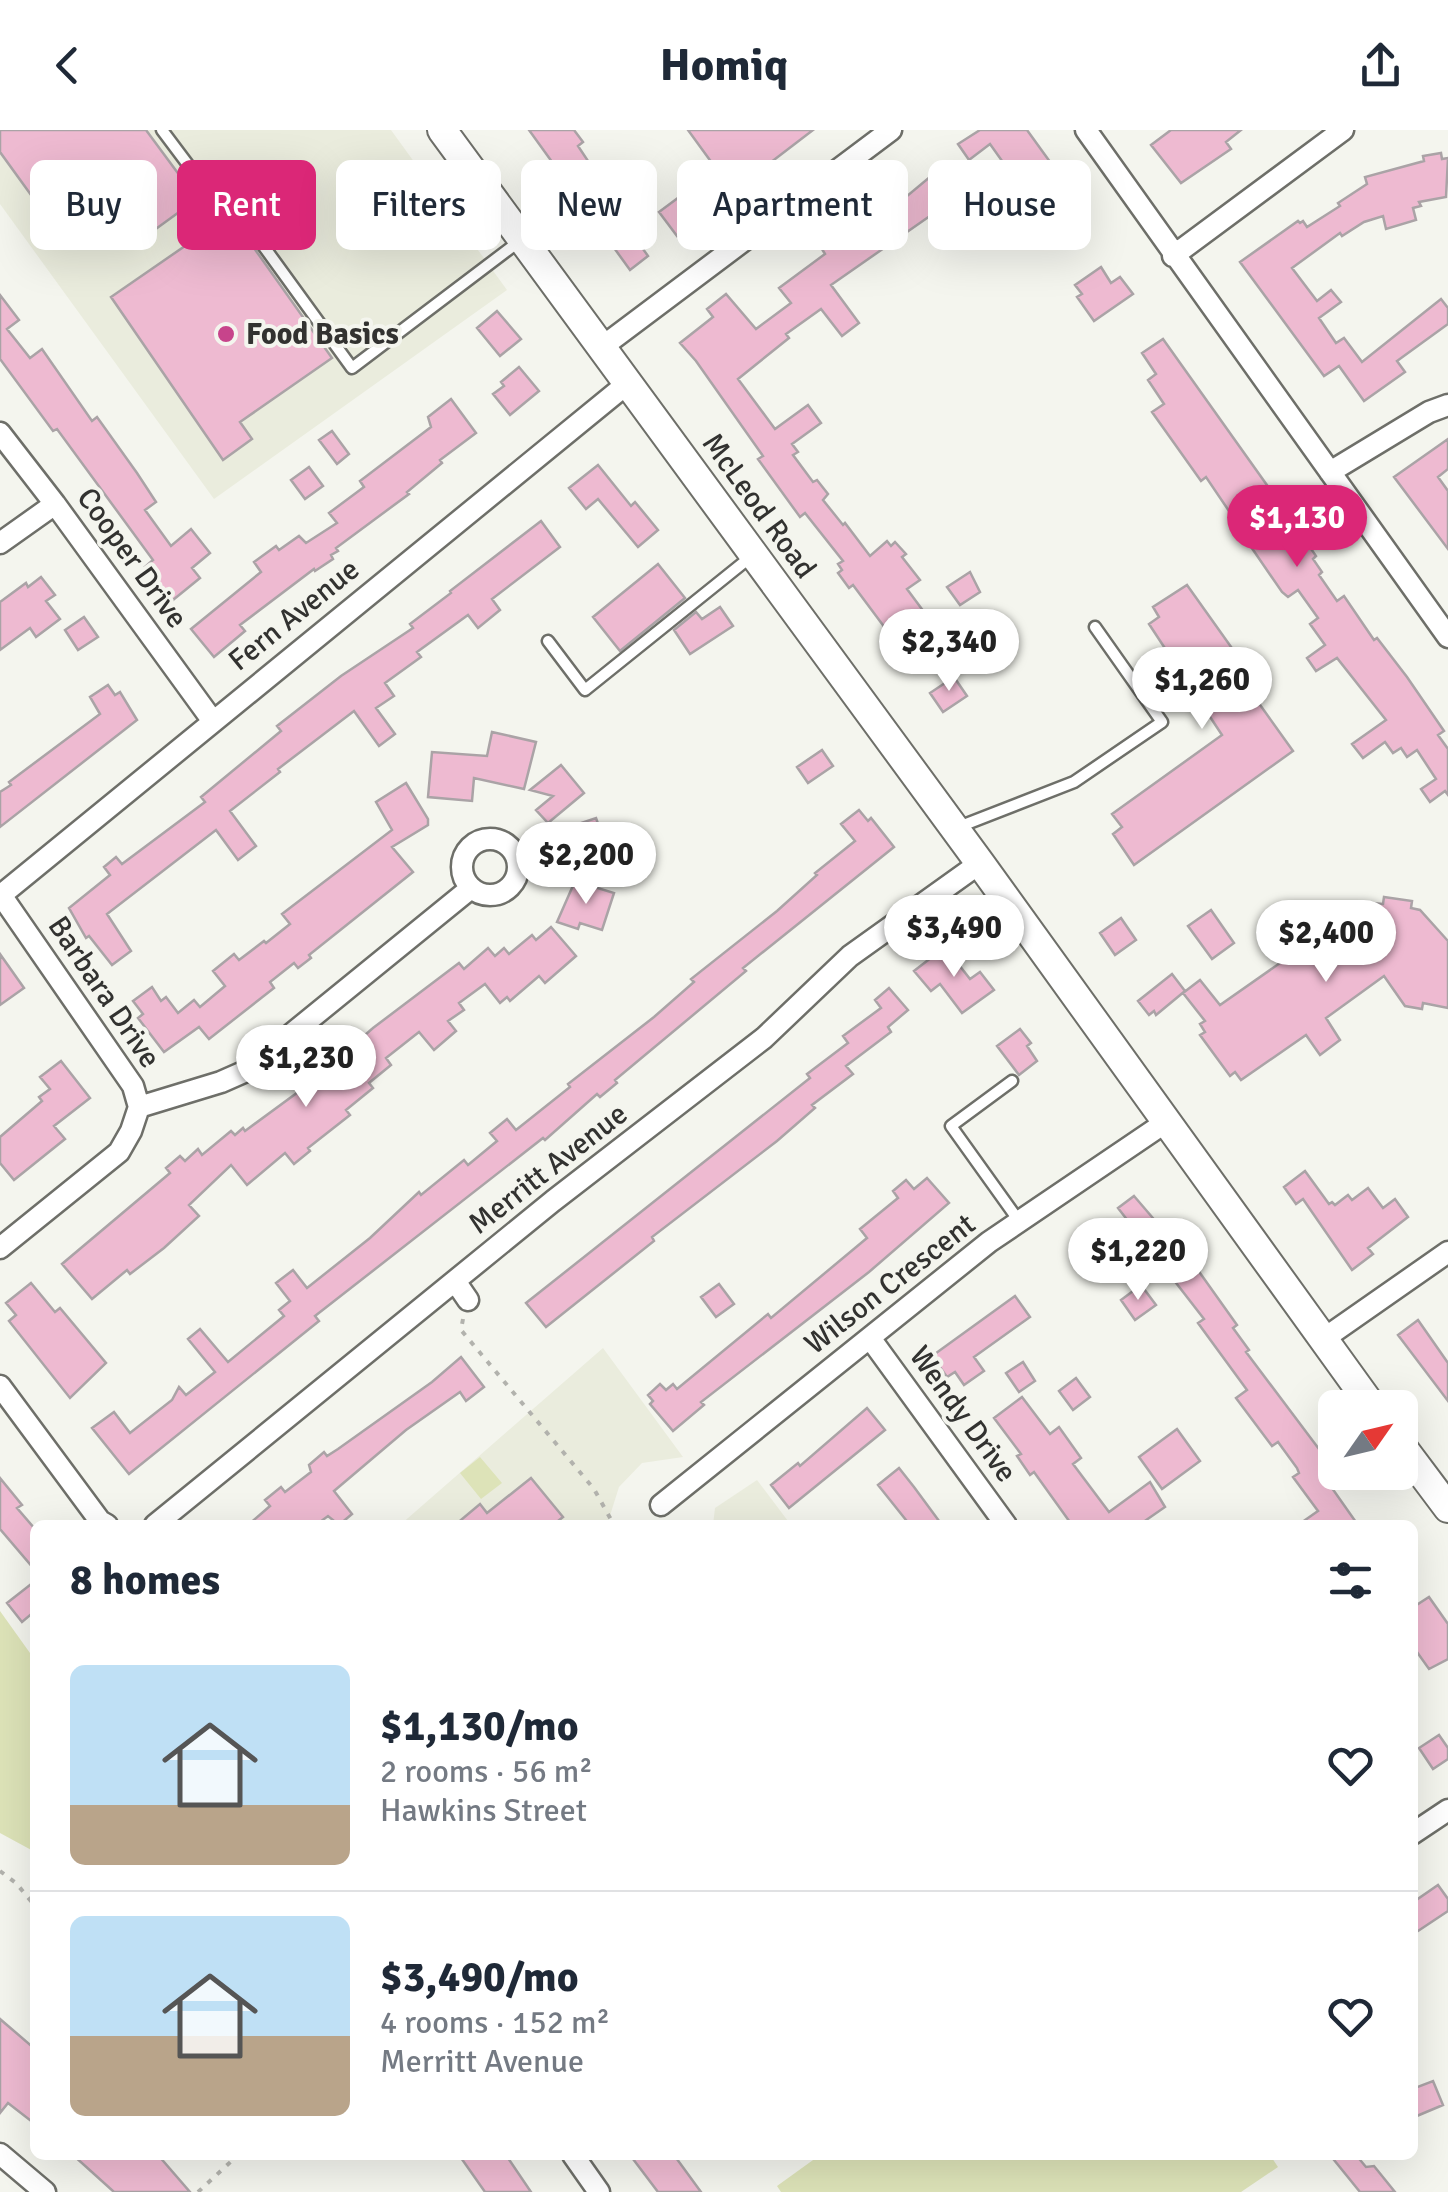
<!DOCTYPE html>
<html lang="en">
<head>
<meta charset="utf-8">
<style>
  body { margin:0; font-family:Signika,sans-serif; background:#f6f6f7; color:#1f2937; height:100vh; display:flex; flex-direction:column; font-size:38px; white-space:nowrap }
  * { box-sizing:border-box; margin:0 }
  p { font-size:32px; color:#747a83 }
  .icon { flex:none; width:55px; height:55px; fill:none; stroke:currentColor; stroke-width:2; stroke-linecap:round; stroke-linejoin:round }
  .map { position:relative; flex:1; overflow:hidden }
  .panel { position:absolute; left:30px; top:1390px; width:1388px; height:640px; display:flex; flex-direction:column; background:#fff; border-radius:15px; box-shadow:0 10px 40px #0002 }
  .panel>* { flex:none }
  .hud { position:absolute; left:30px; top:30px; width:1390px; height:90px; display:flex; gap:20px }
  .needle { width:65px; rotate:56deg }
  .buttons { position:absolute; left:1318px; top:1260px; display:grid; gap:20px }
  .buttons a { display:grid; place-items:center; width:100px; height:100px; border-radius:15px; background:#fff; box-shadow:0 10px 40px #0002; font-size:50px }
  .price { position:absolute; translate:-50% -85px; padding:0 22px; border-radius:35px; background:#fff; color:#222; font-size:32px; line-height:65px; filter:drop-shadow(0 2px 5px #0008) }
  .price::after { content:''; position:absolute; left:50%; top:60px; width:30px; height:22px; margin-left:-15px; background:inherit; clip-path:polygon(0 0,100% 0,50% 100%) }
  .price.on { background:#db2777; color:#fff }
  ul { padding:0; list-style:none }
  li { display:flex; align-items:center; gap:30px; height:250px; padding:0 40px }
  li+li { border-top:2px solid #e0e1e3 }
  li span { display:grid; place-items:center; flex:none; width:280px; height:200px; border-radius:15px; color:#555 }
  li>.icon { margin-inline-start:auto }
  span .icon { width:120px; height:120px; fill:#fffc; stroke-width:1 }
  li b { font-size:42px }
  h2 { display:flex; justify-content:space-between; align-items:center; height:120px; padding:0 40px; font-size:42px }
  .chip { padding:0 35px; border-radius:15px; background:#fff; box-shadow:0 10px 40px #0002; font-size:35px; line-height:90px }
  .chip.on { background:#db2777; color:#fff }
  header { display:flex; justify-content:space-between; align-items:center; height:130px; padding:0 40px; background:#fff; font-size:45px; font-weight:700 }
  .map>svg:first-child { display:block }
  .built { fill:#eaecdd }
  .green { fill:#dde3b8 }
  .building { fill:#eebad1; stroke:#aaa3a6; stroke-width:2.5 }
  .lines { fill:none; stroke-linecap:round; stroke-linejoin:round }
  .lane-casing { stroke:#6e6f69; stroke-width:15 }
  .street-casing { stroke:#6e6f69; stroke-width:25 }
  .secondary-casing { stroke:#6e6f69; stroke-width:32 }
  .path { stroke:#b2b2ad; stroke-width:4; stroke-dasharray:5 8; stroke-linecap:butt }
  .lane { stroke:#fff; stroke-width:10 }
  .street { stroke:#fff; stroke-width:20 }
  .secondary { stroke:#fff; stroke-width:28 }
  .poi-dot { fill:#c7448b; stroke:#f4f5ee; stroke-width:4 }
  .labels { text-anchor:middle; dominant-baseline:central; stroke-width:8; stroke-linejoin:round; paint-order:stroke }
  .poi-label { font-size:30px; font-weight:bold; fill:#323230; stroke:#f4f5ee; text-anchor:start }
  .street-label { font-size:30px; fill:#323230; stroke:#f4f5ee }
</style>
</head>
<body>
<header><svg class="icon" aria-label="back" viewBox="0 0 24 24"><path d="M15 5l-7 7 7 7"/></svg>Homiq<svg class="icon" aria-label="share" viewBox="0 0 24 24"><path d="M12 15V3M7 8l5-5 5 5M5 13v7h14v-7"/></svg></header>
<div class="map">
<svg width="1448" height="2062" viewBox="0 0 1448 2062">
  <rect width="100%" height="100%" fill="#f4f5ee"/>
  <path class="built" d="M 0,0 L 391,0 L 507,160 L 214,369 L 0,74 Z
    M 603,1218 L 683,1327 L 642,1333 L 619,1357 L 607,1395 L 400,1395 Z
    M 757,1350 L 791,1395 L 713,1395 L 715,1378 Z"/>
  <path class="green" d="M 480,1327 L 502,1353 L 481,1369 L 460,1343 Z
    M 0,1481 L 35,1530 L 35,1722 L 0,1703 Z
    M 820,2025 L 1270,2025 L 1278,2037 L 1241,2062 L 781,2062 L 777,2056 Z"/>
  <path class="building" d="M 0,0 L 146,0 L 197,69 L 142,109 L 119,77 L 98,92 L 87,78 L 52,94 L 0,22 Z
    M 529,0 L 574,0 L 583,12 L 578,16 L 598,46 L 593,49 L 648,126 L 630,140 Z
    M 688,0 L 813,0 L 766,36 L 763,32 L 733,54 L 695,85 L 699,90 L 677,106 L 659,82 L 702,50 L 697,44 L 712,33 Z
    M 980,0 L 1027,0 L 1053,36 L 1022,59 L 990,14 L 969,30 L 958,14 Z
    M 1171,0 L 1241,0 L 1226,12 L 1231,19 L 1181,53 L 1151,15 Z
    M 1441,23 L 1442,29 L 1448,28 L 1446,67 L 1419,72 L 1421,76 L 1413,78 L 1416,90 L 1386,99 L 1383,86 L 1364,92 L 1342,106 L 1340,103 L 1292,138 L 1317,171 L 1331,160 L 1341,172 L 1319,188 L 1336,213 L 1344,208 L 1362,232 L 1441,169 L 1448,178 L 1448,194 L 1397,231 L 1405,242 L 1364,271 L 1339,236 L 1324,246 L 1240,132 L 1298,91 L 1300,93 L 1303,91 L 1307,97 L 1340,76 L 1338,73 L 1367,54 L 1365,47 L 1424,31 L 1423,26 Z
    M 931,46 L 950,72 L 831,155 L 859,193 L 842,206 L 821,179 L 786,204 L 789,208 L 738,249 L 775,299 L 808,275 L 821,293 L 792,314 L 798,322 L 793,325 L 813,352 L 817,350 L 828,364 L 823,370 L 843,395 L 845,393 L 870,426 L 887,411 L 891,416 L 895,412 L 906,424 L 902,427 L 920,450 L 907,459 L 930,490 L 937,485 L 953,506 L 907,540 L 896,525 L 902,521 L 897,514 L 853,455 L 849,458 L 838,443 L 842,440 L 838,434 L 843,431 L 805,383 L 800,387 L 758,329 L 763,326 L 696,231 L 680,213 L 713,187 L 707,179 L 726,164 L 756,199 L 791,173 L 779,158 L 825,124 L 822,119 L 839,106 L 841,109 L 854,103 L 886,79 L 888,82 Z
    M 227,87 L 245,113 L 249,111 L 332,228 L 240,292 L 252,309 L 223,330 L 111,167 Z
    M 1101,137 L 1111,153 L 1120,147 L 1133,164 L 1094,191 L 1077,167 L 1082,164 L 1075,155 Z
    M 0,165 L 19,190 L 7,199 L 30,228 L 42,219 L 92,291 L 97,287 L 137,343 L 156,372 L 145,380 L 171,416 L 191,399 L 210,423 L 192,438 L 200,448 L 173,470 L 145,437 L 153,430 L 57,299 L 53,301 L 0,229 Z
    M 497,181 L 521,209 L 500,226 L 477,198 Z
    M 1163,209 L 1269,358 L 1261,363 L 1279,389 L 1287,384 L 1316,426 L 1313,429 L 1322,442 L 1319,445 L 1337,471 L 1344,466 L 1374,510 L 1377,508 L 1407,547 L 1444,601 L 1438,605 L 1448,619 L 1448,665 L 1445,661 L 1430,672 L 1421,659 L 1436,649 L 1417,620 L 1407,627 L 1401,618 L 1393,623 L 1385,612 L 1363,628 L 1352,614 L 1386,590 L 1337,528 L 1316,541 L 1307,528 L 1325,515 L 1310,494 L 1318,488 L 1298,460 L 1288,467 L 1282,462 L 1247,411 L 1260,402 L 1241,377 L 1231,384 L 1206,347 L 1201,351 L 1152,282 L 1164,274 L 1148,250 L 1156,244 L 1142,223 Z
    M 519,237 L 539,261 L 510,285 L 493,264 L 504,256 L 501,252 Z
    M 451,269 L 476,303 L 440,330 L 442,333 L 407,362 L 409,364 L 336,418 L 338,421 L 331,425 L 333,429 L 315,441 L 314,439 L 240,495 L 245,501 L 214,527 L 191,499 L 261,442 L 254,432 L 276,416 L 279,420 L 299,406 L 306,413 L 337,393 L 329,383 L 364,357 L 360,351 L 431,297 L 428,287 Z
    M 332,301 L 349,324 L 337,334 L 319,310 Z
    M 1448,309 L 1448,339 L 1438,347 L 1448,361 L 1448,419 L 1394,347 Z
    M 598,335 L 631,376 L 635,372 L 658,400 L 638,417 L 598,369 L 586,379 L 569,358 Z
    M 309,337 L 323,356 L 305,369 L 291,350 Z
    M 541,391 L 560,417 L 492,469 L 500,480 L 478,498 L 468,485 L 417,522 L 421,527 L 385,553 L 394,566 L 376,578 L 395,604 L 379,616 L 354,581 L 278,639 L 280,642 L 230,681 L 256,716 L 238,730 L 216,700 L 107,784 L 131,821 L 112,835 L 89,806 L 86,808 L 69,778 L 110,745 L 104,737 L 116,727 L 122,734 L 205,672 L 201,667 L 281,601 L 277,596 L 341,546 L 413,498 L 410,494 L 451,463 L 450,461 Z
    M 658,434 L 685,468 L 620,521 L 593,487 Z
    M 970,442 L 980,462 L 960,475 L 947,457 Z
    M 41,447 L 55,465 L 46,471 L 60,489 L 36,507 L 30,498 L 0,520 L 0,472 L 26,453 L 28,457 Z
    M 1187,455 L 1261,559 L 1253,565 L 1293,621 L 1134,735 L 1113,704 L 1122,697 L 1112,684 L 1222,605 L 1149,494 L 1159,487 L 1153,477 Z
    M 720,477 L 733,496 L 690,524 L 674,500 L 696,482 L 702,489 Z
    M 84,487 L 98,507 L 78,520 L 65,500 Z
    M 954,547 L 967,566 L 943,582 L 930,563 Z
    M 108,555 L 115,565 L 120,562 L 137,590 L 0,697 L 0,662 L 11,655 L 9,652 L 100,584 L 90,567 Z
    M 492,602 L 536,612 L 524,659 L 474,648 L 472,671 L 428,667 L 432,622 L 487,626 Z
    M 822,620 L 833,636 L 808,653 L 797,637 Z
    M 561,635 L 584,663 L 548,693 L 536,680 L 553,666 L 530,660 Z
    M 406,653 L 428,689 L 428,695 L 392,717 L 413,742 L 309,825 L 311,828 L 298,838 L 294,833 L 270,852 L 274,858 L 209,909 L 199,897 L 164,922 L 138,888 L 143,884 L 133,871 L 152,857 L 161,871 L 166,867 L 178,883 L 194,870 L 200,877 L 225,856 L 213,841 L 234,824 L 239,830 L 264,811 L 266,813 L 290,794 L 282,784 L 392,700 L 376,672 Z
    M 859,680 L 868,691 L 871,688 L 894,717 L 743,838 L 746,841 L 615,950 L 617,953 L 600,967 L 597,964 L 545,1010 L 543,1008 L 315,1186 L 319,1191 L 129,1344 L 92,1298 L 114,1282 L 130,1303 L 172,1270 L 179,1257 L 186,1265 L 215,1242 L 188,1209 L 200,1199 L 228,1232 L 284,1186 L 279,1180 L 290,1171 L 276,1153 L 293,1140 L 307,1158 L 370,1108 L 419,1062 L 421,1065 L 464,1030 L 468,1035 L 497,1011 L 490,1003 L 507,989 L 516,1000 L 570,957 L 568,954 L 654,887 L 694,852 L 691,849 L 777,781 L 817,745 L 815,743 L 855,711 L 841,694 Z
    M 596,688 L 611,731 L 577,743 L 569,722 L 577,719 L 569,697 Z
    M 575,751 L 614,763 L 602,800 L 580,793 L 578,799 L 557,792 Z
    M 1384,767 L 1412,771 L 1411,778 L 1420,780 L 1448,811 L 1448,878 L 1423,873 L 1422,879 L 1405,876 L 1384,846 L 1326,888 L 1340,910 L 1320,925 L 1306,905 L 1241,950 L 1235,942 L 1230,946 L 1200,905 L 1205,902 L 1200,894 L 1205,891 L 1183,863 L 1200,850 L 1220,875 L 1330,798 L 1332,802 L 1372,773 L 1383,774 Z
    M 1211,780 L 1234,813 L 1212,829 L 1188,796 Z
    M 1121,788 L 1136,810 L 1115,825 L 1100,803 Z
    M 551,797 L 576,826 L 545,853 L 539,846 L 510,871 L 507,867 L 500,873 L 485,854 L 459,873 L 464,880 L 448,891 L 456,901 L 434,920 L 419,902 L 386,928 L 391,935 L 369,953 L 373,958 L 346,980 L 350,985 L 308,1018 L 310,1021 L 294,1034 L 285,1023 L 247,1055 L 231,1035 L 189,1075 L 199,1086 L 164,1118 L 130,1144 L 127,1140 L 92,1169 L 62,1134 L 170,1043 L 166,1038 L 180,1026 L 185,1031 L 198,1019 L 202,1025 L 231,1001 L 235,1005 L 243,998 L 245,1001 L 309,954 L 373,898 L 459,833 L 464,839 L 488,818 L 495,826 L 504,818 L 509,824 L 532,805 L 536,810 Z
    M 945,817 L 970,849 L 980,842 L 994,860 L 962,883 L 940,854 L 931,861 L 914,841 Z
    M 0,824 L 24,858 L 0,875 Z
    M 1172,844 L 1185,861 L 1156,885 L 1154,881 L 1149,885 L 1138,871 Z
    M 889,858 L 908,880 L 888,897 L 891,902 L 846,936 L 853,944 L 812,975 L 815,978 L 777,1011 L 652,1107 L 654,1111 L 546,1197 L 526,1173 L 810,948 L 807,944 L 848,913 L 843,906 L 881,878 L 875,870 Z
    M 1020,899 L 1031,913 L 1027,916 L 1037,931 L 1019,945 L 997,916 Z
    M 61,931 L 90,968 L 54,996 L 65,1009 L 14,1050 L 0,1033 L 0,1007 L 42,971 L 39,967 L 50,959 L 40,947 Z
    M 1305,1041 L 1329,1074 L 1332,1072 L 1335,1075 L 1348,1065 L 1352,1070 L 1368,1058 L 1383,1078 L 1395,1069 L 1408,1087 L 1368,1118 L 1373,1124 L 1352,1140 L 1303,1069 L 1296,1074 L 1284,1057 Z
    M 927,1048 L 949,1073 L 869,1142 L 701,1272 L 704,1275 L 673,1301 L 650,1274 L 653,1271 L 648,1265 L 660,1254 L 666,1260 L 673,1254 L 677,1259 L 768,1184 L 771,1188 L 867,1108 L 860,1099 L 898,1068 L 893,1061 L 906,1050 L 914,1059 Z
    M 1134,1066 L 1170,1108 L 1173,1105 L 1237,1195 L 1233,1198 L 1249,1220 L 1246,1222 L 1337,1343 L 1327,1351 L 1358,1395 L 1298,1395 L 1318,1381 L 1293,1347 L 1299,1343 L 1297,1338 L 1278,1312 L 1272,1316 L 1236,1268 L 1247,1260 L 1198,1193 L 1204,1189 L 1118,1078 Z
    M 31,1153 L 55,1182 L 60,1178 L 106,1233 L 70,1268 L 9,1191 L 16,1185 L 6,1173 Z
    M 719,1154 L 734,1174 L 716,1187 L 701,1167 Z
    M 1141,1155 L 1156,1175 L 1135,1190 L 1121,1170 Z
    M 1015,1166 L 1030,1187 L 974,1227 L 984,1241 L 964,1255 L 955,1242 L 947,1247 L 932,1226 Z
    M 1418,1190 L 1448,1233 L 1448,1271 L 1398,1205 Z
    M 461,1227 L 484,1257 L 466,1271 L 460,1262 L 406,1300 L 334,1361 L 352,1384 L 339,1395 L 328,1386 L 316,1395 L 248,1395 L 270,1376 L 265,1370 L 281,1357 L 285,1362 L 311,1342 L 309,1335 L 324,1322 L 327,1326 L 338,1319 L 432,1252 Z
    M 1023,1232 L 1035,1251 L 1019,1262 L 1006,1243 Z
    M 1076,1248 L 1090,1267 L 1073,1280 L 1059,1261 Z
    M 1022,1267 L 1050,1304 L 1059,1297 L 1081,1328 L 1073,1334 L 1109,1382 L 1150,1352 L 1165,1377 L 1139,1395 L 1072,1395 L 1034,1342 L 1030,1345 L 1017,1326 L 1021,1324 L 994,1288 Z
    M 867,1278 L 885,1300 L 789,1378 L 771,1355 L 798,1333 L 800,1336 Z
    M 1177,1299 L 1200,1331 L 1162,1359 L 1139,1327 Z
    M 899,1338 L 914,1357 L 942,1395 L 910,1395 L 878,1355 Z
    M 0,1348 L 22,1375 L 17,1378 L 35,1399 L 35,1440 L 0,1399 Z
    M 531,1348 L 563,1387 L 553,1395 L 455,1395 L 480,1374 L 487,1383 Z
    M 35,1451 L 35,1481 L 22,1492 L 7,1473 Z
    M 1429,1467 L 1448,1494 L 1448,1529 L 1429,1539 L 1412,1515 L 1412,1478 Z
    M 1439,1605 L 1448,1618 L 1448,1629 L 1433,1639 L 1419,1618 Z
    M 1438,1755 L 1448,1769 L 1448,1781 L 1412,1805 L 1412,1773 Z
    M 0,1889 L 35,1919 L 35,1994 L 8,1973 L 0,1983 Z
    M 1433,1951 L 1443,1975 L 1412,1988 L 1412,1959 Z
    M 73,2025 L 158,2025 L 190,2062 L 114,2062 Z
    M 459,2025 L 506,2025 L 531,2062 L 485,2062 Z
    M 630,2025 L 674,2025 L 701,2062 L 658,2062 Z
    M 1330,2025 L 1356,2025 L 1366,2037 L 1374,2036 L 1395,2062 L 1360,2062 Z"/>
  <g class="lines">
    <defs>
      <path id="lane" d="M 162,0 L 213,68 L 241,85 L 352,238 L 521,110
        M 548,511 L 585,560 L 753,425
        M 956,698 L 1074,652 L 1162,592 L 1095,497
        M 1012,951 L 951,996 L 1019,1091"/>
      <path id="street" d="M 1086,0 L 1448,507
        M 1173,126 L 1343,0
        M 602,217 L 891,0
        M 0,303 L 55,374 L 212,590
        M 1330,342 L 1429,282 L 1448,275
        M 0,413 L 55,374
        M462 737a28 28 0 1 1 56 0a28 28 0 1 1-56 0Z
        M 0,766 L 628,253
        M 139,977 L 221,952 L 246,941 L 471,758
        M 0,1118 L 119,1022 L 131,1001 L 139,977 L 133,956 L 1,765
        M 455,1151 L 468,1170
        M 870,1208 L 1006,1395
        M 1322,1210 L 1448,1122
        M 0,1256 L 100,1391 L 107,1395
        M 661,1375 L 989,1112 L 1166,992
        M 155,1395 L 553,1071 L 764,908 L 850,826 L 980,733
        M 1412,1704 L 1448,1680
        M 0,2024 L 45,2062
        M 573,2025 L 599,2062"/>
      <path id="secondary" d="M 442,0 L 980,733 L 1373,1278
        M 1400,1314 L 1448,1378"/>
    </defs>
    <use href="#lane" class="lane-casing"/>
    <use href="#street" class="street-casing"/>
    <use href="#secondary" class="secondary-casing"/>
    <path class="path" d="M 463,1189 L 461,1200 L 594,1359 L 614,1395
      M 0,1741 L 16,1753 L 35,1776
      M 198,2062 L 238,2025"/>
    <use href="#lane" class="lane"/>
    <use href="#street" class="street"/>
    <use href="#secondary" class="secondary"/>
  </g>
  <circle class="poi-dot" cx="226" cy="204" r="10"/>
  <g class="labels">
    <g class="poi-label">
      <text x="246" y="204">Food Basics</text>
    </g>
    <g class="street-label">
      <text transform="translate(759 376) rotate(54)">McLeod Road</text>
      <text transform="translate(132 428) rotate(54)">Cooper Drive</text>
      <text transform="translate(294 485) rotate(-39)">Fern Avenue</text>
      <text transform="translate(104 862) rotate(56)">Barbara Drive</text>
      <text transform="translate(548 1039) rotate(-38)">Merritt Avenue</text>
      <text transform="translate(890 1154) rotate(-38)">Wilson Crescent</text>
      <text transform="translate(963 1284) rotate(54)">Wendy Drive</text>
    </g>
  </g>
</svg>
<div class="buttons">
<a><svg class="needle" viewBox="-14 -14 28 28"><path d="M0-13l5 13h-10z" fill="#e53935"/><path d="M0 13l5-13h-10z" fill="#747a83"/></svg></a>
</div>
<b class="price on" style="left:1297px;top:440px">$1,130</b>
<b class="price" style="left:949px;top:564px">$2,340</b>
<b class="price" style="left:1202px;top:602px">$1,260</b>
<b class="price" style="left:586px;top:777px">$2,200</b>
<b class="price" style="left:954px;top:850px">$3,490</b>
<b class="price" style="left:1326px;top:855px">$2,400</b>
<b class="price" style="left:306px;top:980px">$1,230</b>
<b class="price" style="left:1138px;top:1173px">$1,220</b>
<div class="hud">
<a class="chip">Buy</a>
<a class="chip on">Rent</a>
<a class="chip">Filters</a>
<a class="chip">New</a>
<a class="chip">Apartment</a>
<a class="chip">House</a>
</div>
<section class="panel">
<h2>8 homes<svg class="icon" aria-label="filters" viewBox="0 0 24 24"><path d="M4 7h16M4 17h16"/><circle cx="9" cy="7" r="2"/><circle cx="15" cy="17" r="2"/></svg></h2>
<ul>
<li><span style="background:linear-gradient(#bfe0f5 70%,#b9a48a 0)"><svg class="icon" aria-label="home" viewBox="0 0 24 24"><path d="M3 11l9-7 9 7M6 9v11h12V9"/></svg></span><div><b>$1,130/mo</b><p>2 rooms · 56 m²</p><p>Hawkins Street</p></div><svg class="icon" aria-label="heart" viewBox="0 0 24 24"><path d="M12 20l-8-8c-3-5 5-10 8-4 3-6 11-1 8 4z"/></svg></li>
<li><span style="background:linear-gradient(#bfe0f5 60%,#b9a48a 0)"><svg class="icon" aria-label="home" viewBox="0 0 24 24"><path d="M3 11l9-7 9 7M6 9v11h12V9"/></svg></span><div><b>$3,490/mo</b><p>4 rooms · 152 m²</p><p>Merritt Avenue</p></div><svg class="icon" aria-label="heart" viewBox="0 0 24 24"><path d="M12 20l-8-8c-3-5 5-10 8-4 3-6 11-1 8 4z"/></svg></li>
</ul>
</section>
</div>
</body>
</html>
